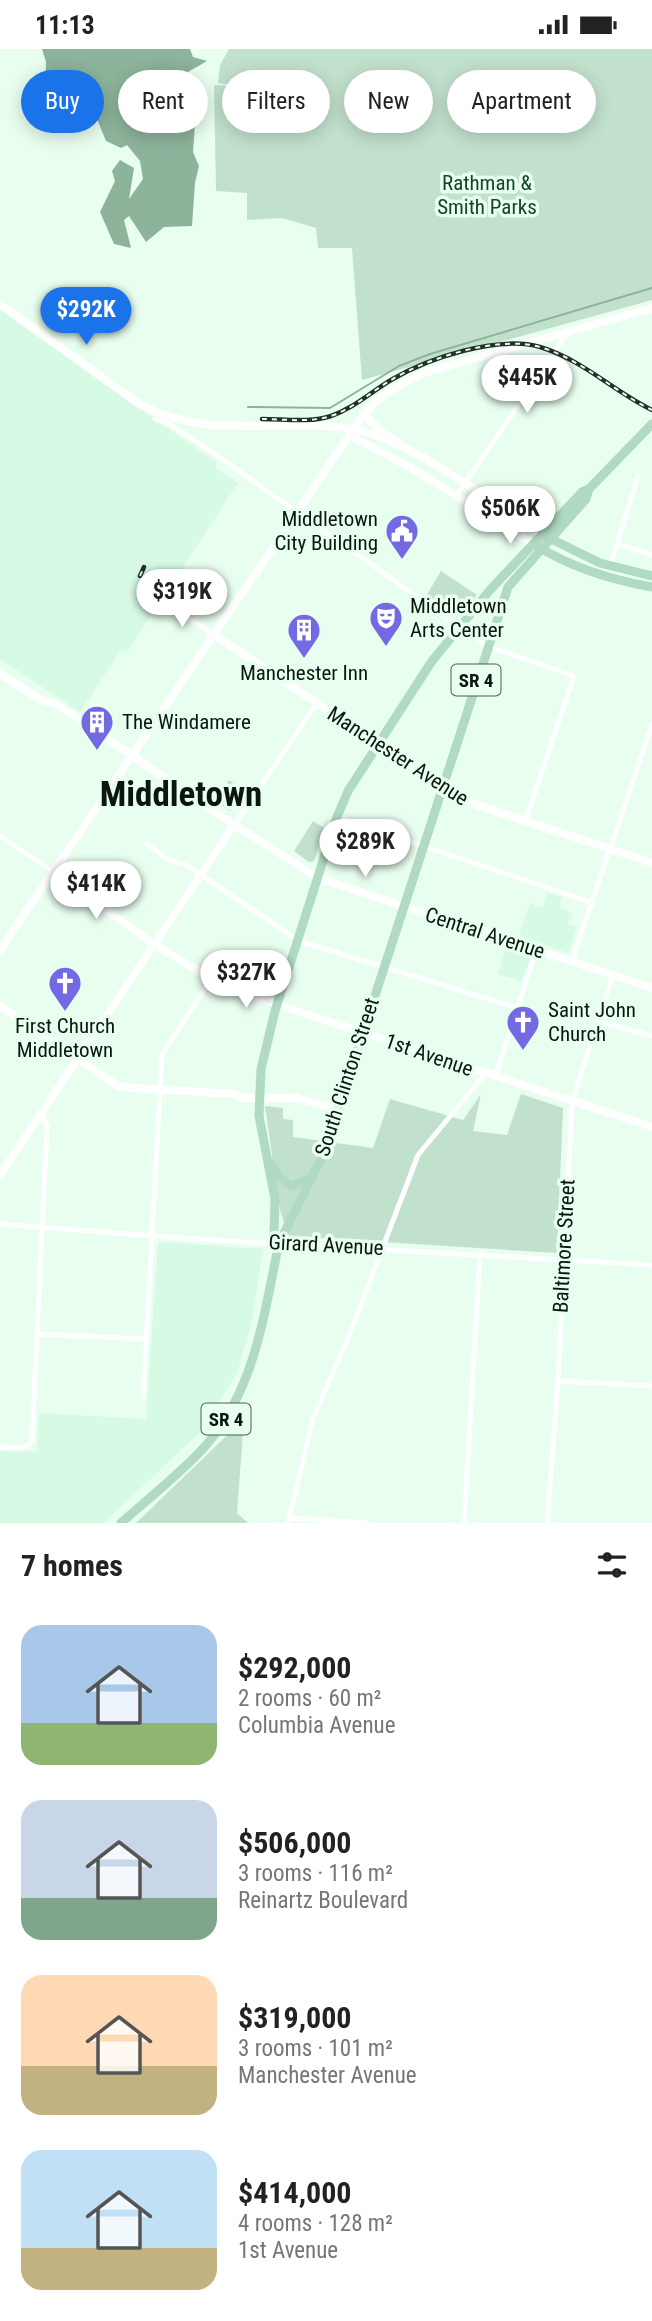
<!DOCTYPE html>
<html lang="en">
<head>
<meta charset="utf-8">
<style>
  body { margin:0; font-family:"Roboto Condensed",sans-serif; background:#f6f6f6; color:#222; height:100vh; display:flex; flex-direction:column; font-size:26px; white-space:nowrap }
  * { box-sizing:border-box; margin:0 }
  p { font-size:23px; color:#767676 }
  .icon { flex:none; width:38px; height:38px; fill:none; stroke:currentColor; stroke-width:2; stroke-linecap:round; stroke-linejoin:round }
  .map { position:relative; height:1474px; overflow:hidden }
  .sheet { display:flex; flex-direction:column; background:#fff; flex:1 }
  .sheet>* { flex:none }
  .banner { position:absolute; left:21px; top:21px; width:611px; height:63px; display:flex; gap:14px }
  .price { position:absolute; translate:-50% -60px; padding:0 16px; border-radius:24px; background:#fff; color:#222; font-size:23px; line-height:46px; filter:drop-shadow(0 2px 4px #0008) }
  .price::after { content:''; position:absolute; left:50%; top:42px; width:21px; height:16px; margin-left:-10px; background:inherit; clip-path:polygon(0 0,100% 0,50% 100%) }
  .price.on { background:#1a73e8; color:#fff }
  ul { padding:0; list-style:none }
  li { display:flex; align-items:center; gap:21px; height:175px; padding:0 21px }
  li span { display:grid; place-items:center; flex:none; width:196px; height:140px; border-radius:21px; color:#555 }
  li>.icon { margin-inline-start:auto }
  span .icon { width:84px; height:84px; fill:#fffc; stroke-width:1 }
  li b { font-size:30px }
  h2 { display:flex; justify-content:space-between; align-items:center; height:84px; padding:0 21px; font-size:30px }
  .pill { padding:0 24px; border-radius:32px; background:#fff; box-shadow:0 4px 18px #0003; font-size:24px; line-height:63px }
  .pill.on { background:#1a73e8; color:#fff }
  .status { display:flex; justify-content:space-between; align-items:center; height:49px; padding:0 35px; background:#fff; direction:ltr }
  .status svg { height:19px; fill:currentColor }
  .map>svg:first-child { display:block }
  .built { fill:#d7fae4 }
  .green { fill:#c2e1cd }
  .water { fill:#8db39b }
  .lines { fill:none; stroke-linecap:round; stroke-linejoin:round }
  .stream { stroke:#8db39b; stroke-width:2 }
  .street { stroke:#fff; stroke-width:5 }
  .secondary { stroke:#fff; stroke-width:8 }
  .primary { stroke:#b0dac1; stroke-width:9 }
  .rail-casing { stroke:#253029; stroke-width:4.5 }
  .rail { stroke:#e8feef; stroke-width:2; stroke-dasharray:5; stroke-linecap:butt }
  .labels { text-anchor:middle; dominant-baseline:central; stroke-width:7; stroke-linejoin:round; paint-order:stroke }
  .shield { fill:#e8feef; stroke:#4e5c53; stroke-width:2 }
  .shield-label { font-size:19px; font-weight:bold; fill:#0c1610 }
  .park-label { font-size:21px; fill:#14442b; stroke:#e8feef }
  .poi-label { font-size:21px; fill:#0c1610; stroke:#e8feef; text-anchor:start }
  .street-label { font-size:21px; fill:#0c1610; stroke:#e8feef }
  .town-label { font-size:35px; font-weight:bold; fill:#0c1610; stroke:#e8feef }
</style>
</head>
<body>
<div class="status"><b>11:13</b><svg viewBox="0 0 49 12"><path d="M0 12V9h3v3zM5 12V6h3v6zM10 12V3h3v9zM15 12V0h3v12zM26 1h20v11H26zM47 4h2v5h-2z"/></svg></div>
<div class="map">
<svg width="652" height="1474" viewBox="0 0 652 1474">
  <rect width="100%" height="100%" fill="#e8feef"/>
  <path class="built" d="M 0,261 L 217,414 L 215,419 L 238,434 L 126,604 L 121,601 L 80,663 L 0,610 Z
    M 547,844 L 562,848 L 559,859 L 573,864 L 568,875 L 577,878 L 568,904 L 519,887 L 530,854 L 543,859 Z
    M 505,899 L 532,907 L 521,932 L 498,925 Z
    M 158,1193 L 263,1200 L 251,1276 L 237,1324 L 199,1384 L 104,1474 L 0,1474 L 0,1402 L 37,1403 L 39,1364 L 146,1370 Z"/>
  <path class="green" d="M 229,0 L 652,0 L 652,251 L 362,331 L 352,199 L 318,199 L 316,179 L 282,169 L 247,171 L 247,144 L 216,142 L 214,36 L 245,38 L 218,34 L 220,16 Z
    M 441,522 L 477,546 L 457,568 L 426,547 Z
    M 229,731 L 244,742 L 230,762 L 215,751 Z
    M 313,772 L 324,779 L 314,812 L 309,813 L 294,802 Z
    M 481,1045 L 473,1082 L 507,1086 L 521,1045 L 563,1059 L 557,1204 L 288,1187 L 280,1161 L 265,1057 L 283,1059 L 283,1070 L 293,1071 L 293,1088 L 373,1099 L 390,1050 L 463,1071 Z
    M 244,1370 L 237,1464 L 248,1474 L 136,1474 Z"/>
  <path class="water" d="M 42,0 L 190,0 L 193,8 L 207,12 L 188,23 L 187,37 L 192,43 L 190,67 L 195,75 L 193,103 L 199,117 L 195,134 L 192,177 L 164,178 L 146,193 L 129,167 L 124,171 L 131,199 L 114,195 L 100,163 L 115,132 L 112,122 L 120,111 L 134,119 L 129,150 L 143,130 L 140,112 L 127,96 L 121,99 L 106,92 L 95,65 L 86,65 L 76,55 L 45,40 L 46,13 Z"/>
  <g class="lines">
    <path class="stream" d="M 248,358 L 330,359 L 399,317 L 430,305 L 652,239"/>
    <path class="street" d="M 155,370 L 169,375 L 205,398 L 487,597 L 574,627 L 525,773
      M 457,446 L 567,284
      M 618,495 L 652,506
      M 610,517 L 638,427
      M 167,554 L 213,585
      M 337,768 L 593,854
      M 234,776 L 317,654
      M 0,787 L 52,822
      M 147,795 L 167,810 L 188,817 L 299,892 L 518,959
      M 571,914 L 652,676
      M 598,972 L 652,987
      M 495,1028 L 536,901
      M 0,1175 L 195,1190 L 652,1216
      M 39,1285 L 146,1290
      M 558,1332 L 652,1337
      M 143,1349 L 162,1005 L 210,932
      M 0,1398 L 22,1399 L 30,1395 L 32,1389 L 47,1079 L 42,1063
      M 290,1469 L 367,1474
      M 288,1474 L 313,1369 L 349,1287 L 418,1106 L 485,1025
      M 464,1474 L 480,1204
      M 547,1474 L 558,1332 L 572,1053 L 613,926"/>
    <path class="secondary" d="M 0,255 L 135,352 C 209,396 283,365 361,382 C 412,393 497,456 543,485
      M 365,363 L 371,373 L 399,395
      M 349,382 L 355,389 L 415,421 L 533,495
      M 213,585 L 443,738 L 477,756 L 652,814
      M 0,625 L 41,651 L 56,655 L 230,773 L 318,829 L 652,939
      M 52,822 L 154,895 L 224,938 L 652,1078
      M 0,901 L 365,363 L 386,344 L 423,324 L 652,259
      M 0,957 L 119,1038 L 233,1045 L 242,1049 L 296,1049 L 337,1060
      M 0,1126 L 234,776"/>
    <path class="primary" d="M 547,488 L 600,514 L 652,527
      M 537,497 C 572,519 612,531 652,538
      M 271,1114 L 279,1128 L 291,1137 L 312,1129
      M 279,1194 L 320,1112 L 332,1079 L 508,538 L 586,450 L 589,440
      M 121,1474 C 146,1452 173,1430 197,1406 C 254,1349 263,1270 279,1194 L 274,1185 L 275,1150 L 259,1067 L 261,1020 L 275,962 L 337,768 L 348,742 L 432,612 L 490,541 L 582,443 L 589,440 L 652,375"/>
    <defs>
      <path id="rail" d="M 262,370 C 284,370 310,374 331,367 C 354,359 371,343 391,331 C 428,309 498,286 540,298 C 583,311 613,342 652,361
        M 140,527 L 144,518"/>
    </defs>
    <use href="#rail" class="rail-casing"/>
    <use href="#rail" class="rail"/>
  </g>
  <defs>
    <symbol id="civic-pin" viewBox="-11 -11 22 30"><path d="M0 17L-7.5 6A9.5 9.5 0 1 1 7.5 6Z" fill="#7269e3" stroke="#e8feef"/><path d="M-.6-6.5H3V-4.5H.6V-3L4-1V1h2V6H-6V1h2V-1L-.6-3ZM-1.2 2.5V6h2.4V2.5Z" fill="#fff"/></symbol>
    <symbol id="theatre-pin" viewBox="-11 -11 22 30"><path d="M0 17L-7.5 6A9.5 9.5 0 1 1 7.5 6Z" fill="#7269e3" stroke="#e8feef"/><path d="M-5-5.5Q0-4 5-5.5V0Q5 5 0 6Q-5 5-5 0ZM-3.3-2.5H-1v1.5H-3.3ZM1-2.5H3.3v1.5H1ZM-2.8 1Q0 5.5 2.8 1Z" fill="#fff"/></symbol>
    <symbol id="building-pin" viewBox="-11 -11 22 30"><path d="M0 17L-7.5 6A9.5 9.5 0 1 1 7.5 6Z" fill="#7269e3" stroke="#e8feef"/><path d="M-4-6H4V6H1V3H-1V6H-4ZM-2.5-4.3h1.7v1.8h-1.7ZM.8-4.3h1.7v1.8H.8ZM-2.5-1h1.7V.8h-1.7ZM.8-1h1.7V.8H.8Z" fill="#fff"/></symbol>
    <symbol id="church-pin" viewBox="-11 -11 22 30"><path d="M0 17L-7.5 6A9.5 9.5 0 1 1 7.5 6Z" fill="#7269e3" stroke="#e8feef"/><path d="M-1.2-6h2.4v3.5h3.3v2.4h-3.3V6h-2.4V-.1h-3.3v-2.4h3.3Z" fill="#fff"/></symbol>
  </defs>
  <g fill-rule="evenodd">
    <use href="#civic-pin" x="383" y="463" width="38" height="52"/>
    <use href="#theatre-pin" x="367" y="550" width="38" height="52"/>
    <use href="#building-pin" x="285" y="562" width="38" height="52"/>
    <use href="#building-pin" x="78" y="654" width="38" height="52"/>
    <use href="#church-pin" x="46" y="915" width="38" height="52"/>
    <use href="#church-pin" x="504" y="954" width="38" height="52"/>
  </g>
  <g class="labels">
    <g class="shield">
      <rect x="451.5" y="615.5" width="49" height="31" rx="5"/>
      <rect x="201.5" y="1354.5" width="49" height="31" rx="5"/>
    </g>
    <g class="shield-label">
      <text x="476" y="631">SR 4</text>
      <text x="226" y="1370">SR 4</text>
    </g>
    <g class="park-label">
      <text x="487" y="134">Rathman &amp;<tspan x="487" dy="24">Smith Parks</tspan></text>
    </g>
    <g class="poi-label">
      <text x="378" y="470" text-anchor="end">Middletown<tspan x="378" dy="24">City Building</tspan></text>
      <text x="410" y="557">Middletown<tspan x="410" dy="24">Arts Center</tspan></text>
      <text x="304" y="624" text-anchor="middle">Manchester Inn</text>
      <text x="122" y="673">The Windamere</text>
      <text x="548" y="961">Saint John<tspan x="548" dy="24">Church</tspan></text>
      <text x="65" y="977" text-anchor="middle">First Church<tspan x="65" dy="24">Middletown</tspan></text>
    </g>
    <g class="street-label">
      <text transform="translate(398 707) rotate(33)">Manchester Avenue</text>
      <text transform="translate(485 884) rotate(18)">Central Avenue</text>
      <text transform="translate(429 1006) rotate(19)">1st Avenue</text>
      <text transform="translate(347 1028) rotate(-72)">South Clinton Street</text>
      <text transform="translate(326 1196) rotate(3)">Girard Avenue</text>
      <text transform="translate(564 1197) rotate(-87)">Baltimore Street</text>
    </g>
    <g class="town-label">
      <text x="181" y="745">Middletown</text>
    </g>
  </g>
</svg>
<b class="price on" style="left:86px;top:298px">$292K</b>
<b class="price" style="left:527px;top:366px">$445K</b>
<b class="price" style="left:510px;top:497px">$506K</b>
<b class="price" style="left:182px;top:580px">$319K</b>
<b class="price" style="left:365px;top:830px">$289K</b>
<b class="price" style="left:96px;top:872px">$414K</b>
<b class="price" style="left:246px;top:961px">$327K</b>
<div class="banner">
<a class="pill on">Buy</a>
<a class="pill">Rent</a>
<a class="pill">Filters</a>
<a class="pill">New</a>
<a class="pill">Apartment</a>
</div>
</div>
<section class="sheet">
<h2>7 homes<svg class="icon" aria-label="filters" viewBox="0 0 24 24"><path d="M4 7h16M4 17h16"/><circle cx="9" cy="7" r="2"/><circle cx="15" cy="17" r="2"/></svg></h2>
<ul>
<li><span style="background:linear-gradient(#a9c7e8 70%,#8fb573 0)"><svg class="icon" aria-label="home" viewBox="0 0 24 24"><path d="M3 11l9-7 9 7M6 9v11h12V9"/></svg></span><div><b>$292,000</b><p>2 rooms · 60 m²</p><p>Columbia Avenue</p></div></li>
<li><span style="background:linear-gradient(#c9d6e8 70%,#7fa58c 0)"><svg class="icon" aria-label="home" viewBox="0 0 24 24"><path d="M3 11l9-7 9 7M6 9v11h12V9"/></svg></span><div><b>$506,000</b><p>3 rooms · 116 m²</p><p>Reinartz Boulevard</p></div></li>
<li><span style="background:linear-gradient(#ffd9b3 65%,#c2b280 0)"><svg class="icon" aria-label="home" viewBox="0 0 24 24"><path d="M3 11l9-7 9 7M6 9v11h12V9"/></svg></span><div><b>$319,000</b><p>3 rooms · 101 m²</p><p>Manchester Avenue</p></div></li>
<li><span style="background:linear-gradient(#bfe0f5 70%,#c2b280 0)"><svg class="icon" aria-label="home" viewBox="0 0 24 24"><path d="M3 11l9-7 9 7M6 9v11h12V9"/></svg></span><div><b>$414,000</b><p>4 rooms · 128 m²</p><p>1st Avenue</p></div></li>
</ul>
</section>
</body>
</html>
